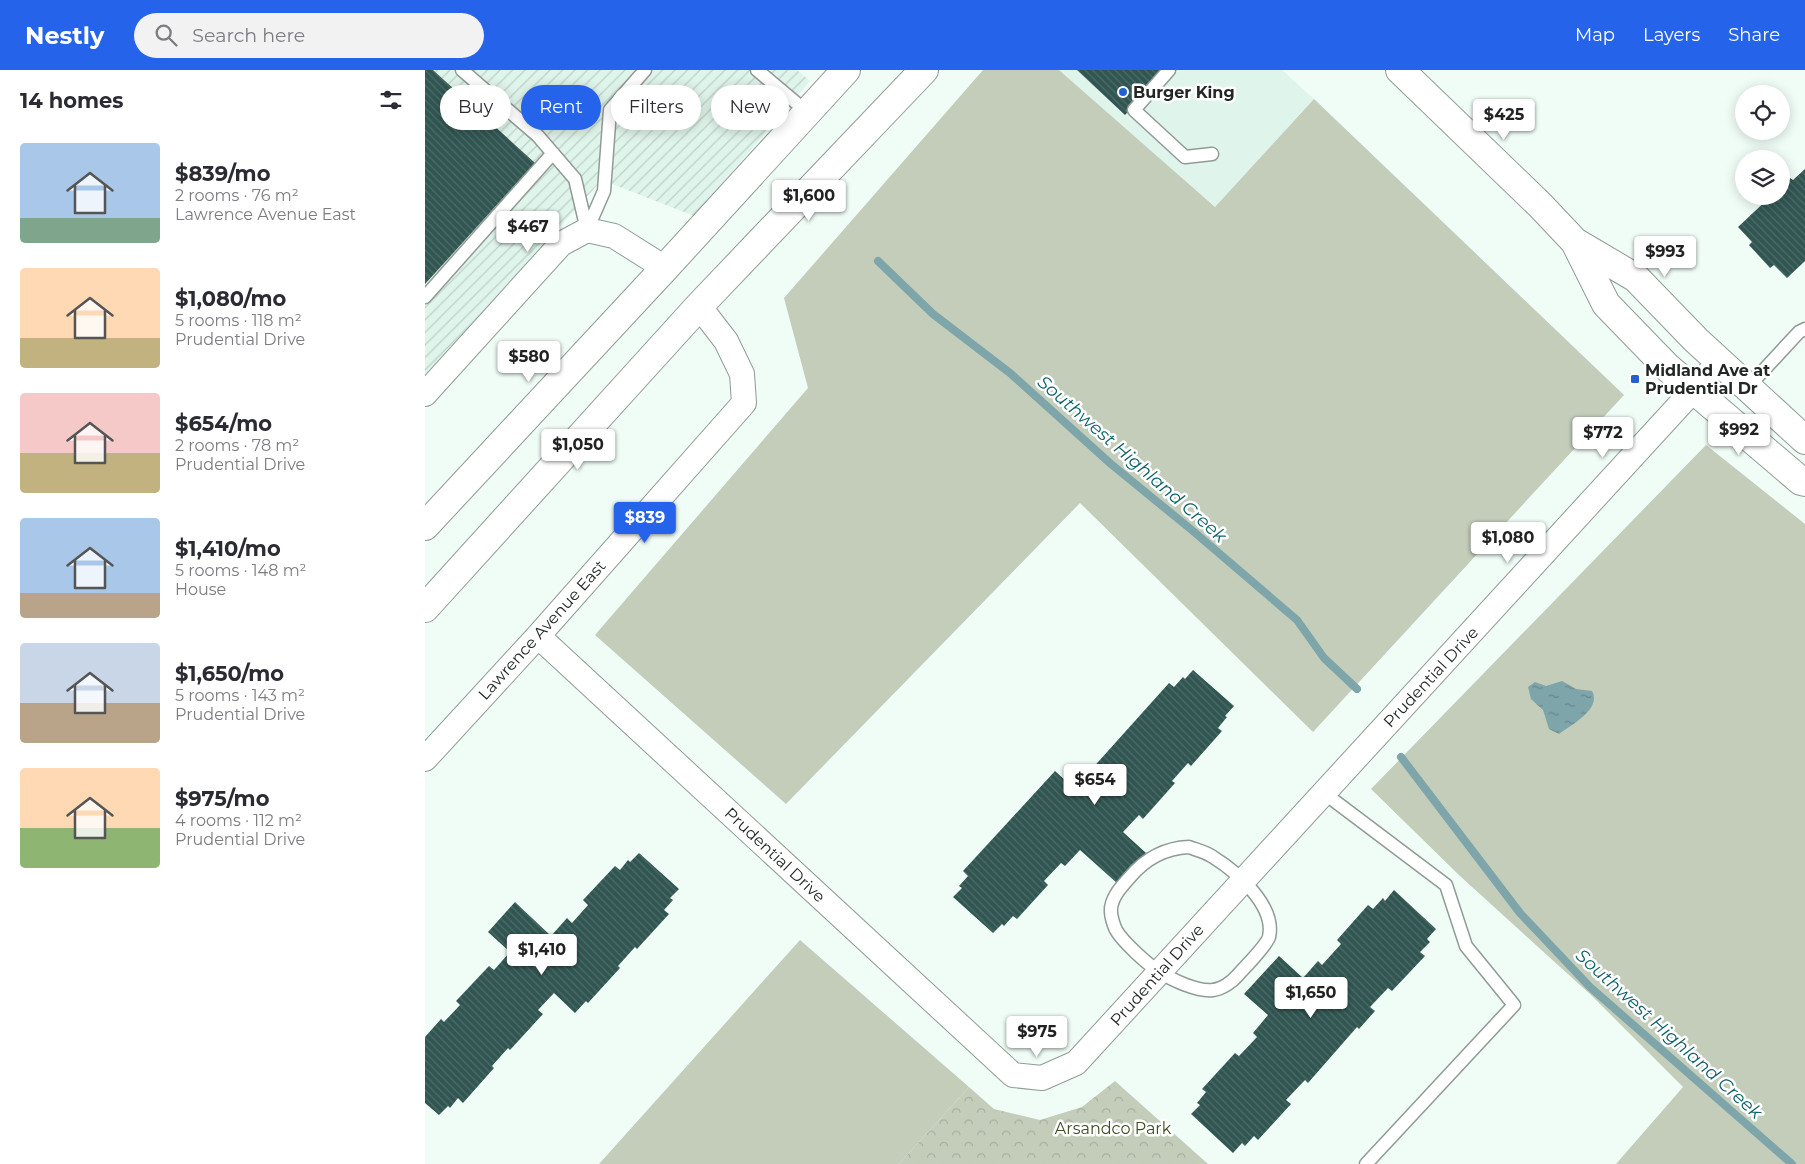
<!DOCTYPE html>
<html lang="en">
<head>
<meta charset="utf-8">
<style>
  body { margin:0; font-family:Montserrat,sans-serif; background:#f2f2f3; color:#2b2b33; height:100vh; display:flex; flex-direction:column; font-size:19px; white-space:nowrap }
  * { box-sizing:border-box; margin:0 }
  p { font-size:16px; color:#7c7c81 }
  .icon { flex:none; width:28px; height:28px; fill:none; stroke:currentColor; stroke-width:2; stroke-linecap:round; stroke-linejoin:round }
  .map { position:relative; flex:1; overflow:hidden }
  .details { display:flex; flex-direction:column; background:#fff; width:425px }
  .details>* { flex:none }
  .hud { position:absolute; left:15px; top:15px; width:475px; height:45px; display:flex; gap:10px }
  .buttons { position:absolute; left:1310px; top:15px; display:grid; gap:10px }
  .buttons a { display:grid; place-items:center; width:55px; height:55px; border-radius:50%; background:#fff; box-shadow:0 2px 12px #0003; font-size:25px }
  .price { position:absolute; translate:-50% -42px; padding:0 11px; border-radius:5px; background:#fff; color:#222; font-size:16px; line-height:32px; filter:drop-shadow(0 1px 2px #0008) }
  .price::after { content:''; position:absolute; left:50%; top:30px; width:15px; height:11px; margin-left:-8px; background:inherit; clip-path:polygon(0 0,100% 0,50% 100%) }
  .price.active { background:#2563eb; color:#fff }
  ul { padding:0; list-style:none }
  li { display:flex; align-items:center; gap:15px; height:125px; padding:0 20px }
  li span { display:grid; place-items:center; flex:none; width:140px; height:100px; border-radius:5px; color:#555 }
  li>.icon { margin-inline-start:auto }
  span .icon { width:60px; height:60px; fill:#fffc; stroke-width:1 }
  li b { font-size:21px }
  h2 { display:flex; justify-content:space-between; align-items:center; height:60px; padding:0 20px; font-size:21px }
  .pill { padding:0 18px; border-radius:22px; background:#fff; box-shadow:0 2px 12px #0003; font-size:18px; line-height:45px }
  .pill.active { background:#2563eb; color:#fff }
  header { display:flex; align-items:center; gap:30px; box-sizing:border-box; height:70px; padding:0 25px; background:#2563eb; color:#fff }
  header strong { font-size:24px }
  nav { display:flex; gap:28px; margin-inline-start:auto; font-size:18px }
  .search { width:350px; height:45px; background:#f2f2f3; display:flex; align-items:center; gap:12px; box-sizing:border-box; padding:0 18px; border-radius:28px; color:#7c7c81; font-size:19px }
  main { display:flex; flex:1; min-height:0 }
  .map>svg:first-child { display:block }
  .built { fill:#dff4ea }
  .industrial { fill:url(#industrial-furrows) }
  .grass { fill:#c3cdba }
  .park { fill:url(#park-crowns) }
  .water { fill:url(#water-ripples) }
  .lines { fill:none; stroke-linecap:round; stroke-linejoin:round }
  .stream { stroke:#7ea5aa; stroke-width:8 }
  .building { fill:url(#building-back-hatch) }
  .lane-casing { stroke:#909b96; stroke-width:15 }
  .street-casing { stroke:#909b96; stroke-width:26 }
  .secondary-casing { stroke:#909b96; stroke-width:30 }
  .lane { stroke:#fff; stroke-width:12 }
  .street { stroke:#fff; stroke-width:24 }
  .secondary { stroke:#fff; stroke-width:28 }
  .poi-dot { fill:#2261ce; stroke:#fff; stroke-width:2 }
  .labels { text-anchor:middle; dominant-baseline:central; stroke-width:5; stroke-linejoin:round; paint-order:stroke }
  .poi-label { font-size:16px; font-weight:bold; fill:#222725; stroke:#fff; text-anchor:start }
  .street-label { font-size:16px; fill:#222725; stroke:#fff }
  .park-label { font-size:16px; fill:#3a4e21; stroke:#fff }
  .water-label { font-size:18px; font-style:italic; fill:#0e6269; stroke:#fff }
</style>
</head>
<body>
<header>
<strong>Nestly</strong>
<div class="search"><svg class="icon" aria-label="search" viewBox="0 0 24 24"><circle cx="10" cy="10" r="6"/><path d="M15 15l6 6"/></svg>Search here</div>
<nav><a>Map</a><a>Layers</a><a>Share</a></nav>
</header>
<main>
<section class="details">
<h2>14 homes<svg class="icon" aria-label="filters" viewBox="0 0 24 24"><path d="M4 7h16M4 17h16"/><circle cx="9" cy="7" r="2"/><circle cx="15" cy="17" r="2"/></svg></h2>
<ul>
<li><span style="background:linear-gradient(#a9c7e8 75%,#7fa58c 0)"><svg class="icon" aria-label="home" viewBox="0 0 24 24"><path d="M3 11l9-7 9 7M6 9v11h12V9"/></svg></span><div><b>$839/mo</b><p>2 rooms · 76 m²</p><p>Lawrence Avenue East</p></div></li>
<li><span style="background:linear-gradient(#ffd9b3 70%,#c2b280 0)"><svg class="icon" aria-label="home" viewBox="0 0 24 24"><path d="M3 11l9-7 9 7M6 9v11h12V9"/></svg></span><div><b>$1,080/mo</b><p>5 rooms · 118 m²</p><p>Prudential Drive</p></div></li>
<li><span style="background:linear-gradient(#f6c9c9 60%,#c2b280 0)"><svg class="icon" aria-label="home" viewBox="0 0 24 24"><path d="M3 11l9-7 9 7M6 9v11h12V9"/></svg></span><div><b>$654/mo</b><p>2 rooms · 78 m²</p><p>Prudential Drive</p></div></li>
<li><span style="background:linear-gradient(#a9c7e8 75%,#b9a48a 0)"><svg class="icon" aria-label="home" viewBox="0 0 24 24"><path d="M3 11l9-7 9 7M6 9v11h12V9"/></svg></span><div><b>$1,410/mo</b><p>5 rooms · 148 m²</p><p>House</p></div></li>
<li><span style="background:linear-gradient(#c9d6e8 60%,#b9a48a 0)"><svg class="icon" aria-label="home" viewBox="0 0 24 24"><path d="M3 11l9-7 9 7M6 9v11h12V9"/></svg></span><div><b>$1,650/mo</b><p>5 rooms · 143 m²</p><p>Prudential Drive</p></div></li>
<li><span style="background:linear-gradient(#ffd9b3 60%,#8fb573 0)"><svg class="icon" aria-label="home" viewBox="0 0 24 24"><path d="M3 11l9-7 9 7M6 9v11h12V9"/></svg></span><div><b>$975/mo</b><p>4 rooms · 112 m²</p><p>Prudential Drive</p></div></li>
</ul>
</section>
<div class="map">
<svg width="1380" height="1094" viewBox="0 0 1380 1094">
  <defs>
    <pattern id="industrial-furrows" width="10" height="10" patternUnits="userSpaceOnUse" patternTransform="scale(1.25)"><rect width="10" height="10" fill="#dff4ea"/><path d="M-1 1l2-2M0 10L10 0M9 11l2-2" fill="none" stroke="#bfd1c9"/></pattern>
    <pattern id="park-crowns" width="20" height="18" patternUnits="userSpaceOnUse" patternTransform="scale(1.25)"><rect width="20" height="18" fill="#c3cdba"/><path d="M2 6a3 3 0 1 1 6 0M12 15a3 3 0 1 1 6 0" fill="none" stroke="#a7b0a0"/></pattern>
    <pattern id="water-ripples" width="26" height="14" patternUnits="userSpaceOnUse" patternTransform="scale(1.25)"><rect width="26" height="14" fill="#7ea5aa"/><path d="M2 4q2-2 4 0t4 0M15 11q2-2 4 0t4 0" fill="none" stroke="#67868a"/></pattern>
    <pattern id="building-back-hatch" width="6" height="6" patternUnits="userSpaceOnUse" patternTransform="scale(1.25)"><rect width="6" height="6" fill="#315652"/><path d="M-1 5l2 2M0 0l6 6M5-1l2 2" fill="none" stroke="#4d6b68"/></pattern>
  </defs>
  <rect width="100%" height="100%" fill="#f0fdf7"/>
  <path class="built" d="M 634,0 L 857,0 L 889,29 L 790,137 Z"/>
  <path class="industrial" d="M 0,0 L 372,0 L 385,11 L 269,146 L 177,110 L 0,305 Z"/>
  <path class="grass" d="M 558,0 L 634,0 L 790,137 L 889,29 L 1199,325 L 888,662 L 655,433 L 361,734 L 170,565 L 383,318 L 359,228 Z
    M 1281,375 L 1380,454 L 1380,1094 L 1191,1094 L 1258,1017 L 1166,925 L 1035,806 L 946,719 Z
    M 375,870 L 544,1017 L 474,1094 L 174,1094 Z"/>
  <path class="park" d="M 690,1011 L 783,1094 L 474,1094 L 544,1017 L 569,1039 L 615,1050 L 657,1037 Z"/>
  <path class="water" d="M 1137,611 L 1151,619 L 1167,621 C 1177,639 1146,655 1134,664 L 1124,659 L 1118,640 L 1106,629 L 1103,617 L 1110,612 L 1121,616 Z"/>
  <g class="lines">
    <path class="stream" d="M 453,191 L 508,244 L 585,303 L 686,394 L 768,461 L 872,550 L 899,588 L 932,619
      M 976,687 L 1095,843 L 1165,917 L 1367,1094"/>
  </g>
  <path class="building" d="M 0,0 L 8,0 L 110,93 L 0,214 Z
    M 652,0 L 741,0 L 700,45 Z
    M 1380,99 L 1380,191 L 1362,208 L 1349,195 L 1345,198 L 1324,175 L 1327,172 L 1313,157 L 1346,126 L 1356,126 L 1356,116 L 1365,108 L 1368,110 Z
    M 768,600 L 809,636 L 800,646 L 802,647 L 793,658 L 797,661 L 766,696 L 763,693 L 747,711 L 750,713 L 718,749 L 714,745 L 698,762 L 721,783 L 693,814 L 655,780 L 640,796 L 636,793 L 619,811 L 623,815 L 592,849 L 588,846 L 579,856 L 577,854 L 568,863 L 528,827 L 537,818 L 534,816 L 543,806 L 538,801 L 630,701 L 654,723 L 670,705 L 665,701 L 744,613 L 749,617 L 758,607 L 760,609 Z
    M 214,783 L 254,819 L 245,828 L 248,830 L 239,840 L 244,844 L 212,879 L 210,877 L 193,896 L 195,898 L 163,933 L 161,931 L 150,943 L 129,923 L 113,940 L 118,944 L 85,980 L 83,978 L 67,996 L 69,998 L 38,1033 L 33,1028 L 25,1038 L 23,1036 L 14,1045 L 0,1033 L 0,967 L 16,949 L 19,952 L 35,935 L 31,931 L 64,896 L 69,900 L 85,882 L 63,862 L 90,832 L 126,866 L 142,848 L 147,853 L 163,835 L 158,830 L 190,796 L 195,800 L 203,790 L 205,792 Z
    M 969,820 L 1011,859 L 1002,869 L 1005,872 L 995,882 L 1000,886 L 967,921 L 963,918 L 945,937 L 950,941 L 934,959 L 932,957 L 883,1013 L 880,1010 L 861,1030 L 866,1034 L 833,1070 L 829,1066 L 820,1076 L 817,1073 L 808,1083 L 766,1044 L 775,1035 L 772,1033 L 781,1022 L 777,1019 L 810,983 L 814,986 L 832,967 L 828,963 L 843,945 L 819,924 L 854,886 L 878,908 L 893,891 L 897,895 L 916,874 L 912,870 L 943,835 L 948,839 L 958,828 L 960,831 Z"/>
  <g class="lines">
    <defs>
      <path id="lane" d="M 37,0 L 113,66 L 150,109 L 162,160
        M 332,0 L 382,42
        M 744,0 L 709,40 L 760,87 L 787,84
        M 162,160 L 179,121 L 185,40 L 220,0
        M 0,227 L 128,83
        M 1323,317 L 1374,262 L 1380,259
        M 899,723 L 1021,815 L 1041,876 L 1089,935 L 941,1094
        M 764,777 C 772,780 781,782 788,787 C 812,802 851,836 844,867 C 842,875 820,897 813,905 C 807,912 797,919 788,920 C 773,922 747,910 735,902 C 724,896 697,871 691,860 C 689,856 686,847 686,842 C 685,828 697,816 705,807 C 721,788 740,778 764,777 Z"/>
      <path id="street" d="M 0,324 L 136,174 L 162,160 L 189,166 L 240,198
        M 113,566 L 588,1005 L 617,1008 L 651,993 L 1295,291
        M 0,689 L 113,566 L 319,333 L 317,304 L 301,271 L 274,236"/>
      <path id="secondary" d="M 975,0 L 1115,135 L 1150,172 L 1211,208 L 1271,270 L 1380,370
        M 1150,172 L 1181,234 L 1242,297 L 1376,411 L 1380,412
        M 0,456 L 240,198 L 421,0
        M 0,538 L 274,236 L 499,0"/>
    </defs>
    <use href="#lane" class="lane-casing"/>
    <use href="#street" class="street-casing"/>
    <use href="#secondary" class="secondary-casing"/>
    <use href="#lane" class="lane"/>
    <use href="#street" class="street"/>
    <use href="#secondary" class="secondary"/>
  </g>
  <g class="poi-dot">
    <circle cx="698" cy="22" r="5"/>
    <rect x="1205" y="304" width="10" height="10" rx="2.5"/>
  </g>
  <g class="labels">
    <g class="poi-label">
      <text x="708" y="22">Burger King</text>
      <text x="1220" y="300">Midland Ave at<tspan x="1220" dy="18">Prudential Dr</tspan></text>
    </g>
    <g class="street-label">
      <text transform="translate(117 560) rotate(-48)">Lawrence Avenue East</text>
      <text transform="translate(1006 607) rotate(-47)">Prudential Drive</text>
      <text transform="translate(350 785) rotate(43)">Prudential Drive</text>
      <text transform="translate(732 905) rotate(-48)">Prudential Drive</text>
    </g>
    <g class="park-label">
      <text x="688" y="1058">Arsandco Park</text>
    </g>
    <g class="water-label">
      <text transform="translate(707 389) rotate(41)">Southwest Highland Creek</text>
      <text transform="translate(1244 964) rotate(42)">Southwest Highland Creek</text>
    </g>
  </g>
</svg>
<div class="buttons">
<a><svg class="icon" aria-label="locate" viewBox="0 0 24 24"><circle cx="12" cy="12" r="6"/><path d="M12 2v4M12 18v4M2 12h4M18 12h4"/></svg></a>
<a><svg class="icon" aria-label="layers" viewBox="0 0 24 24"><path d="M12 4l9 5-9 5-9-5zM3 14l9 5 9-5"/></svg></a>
</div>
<b class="price" style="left:1079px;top:71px">$425</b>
<b class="price" style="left:384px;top:152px">$1,600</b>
<b class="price" style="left:103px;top:183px">$467</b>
<b class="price" style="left:1240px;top:208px">$993</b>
<b class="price" style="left:104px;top:313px">$580</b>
<b class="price" style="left:1314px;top:386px">$992</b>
<b class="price" style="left:1178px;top:389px">$772</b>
<b class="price" style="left:153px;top:401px">$1,050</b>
<b class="price active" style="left:220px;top:474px">$839</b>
<b class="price" style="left:1083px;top:494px">$1,080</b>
<b class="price" style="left:670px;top:736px">$654</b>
<b class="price" style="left:117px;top:906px">$1,410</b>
<b class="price" style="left:886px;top:949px">$1,650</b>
<b class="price" style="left:612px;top:988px">$975</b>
<div class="hud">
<a class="pill">Buy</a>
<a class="pill active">Rent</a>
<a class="pill">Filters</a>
<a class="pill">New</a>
</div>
</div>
</main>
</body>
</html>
